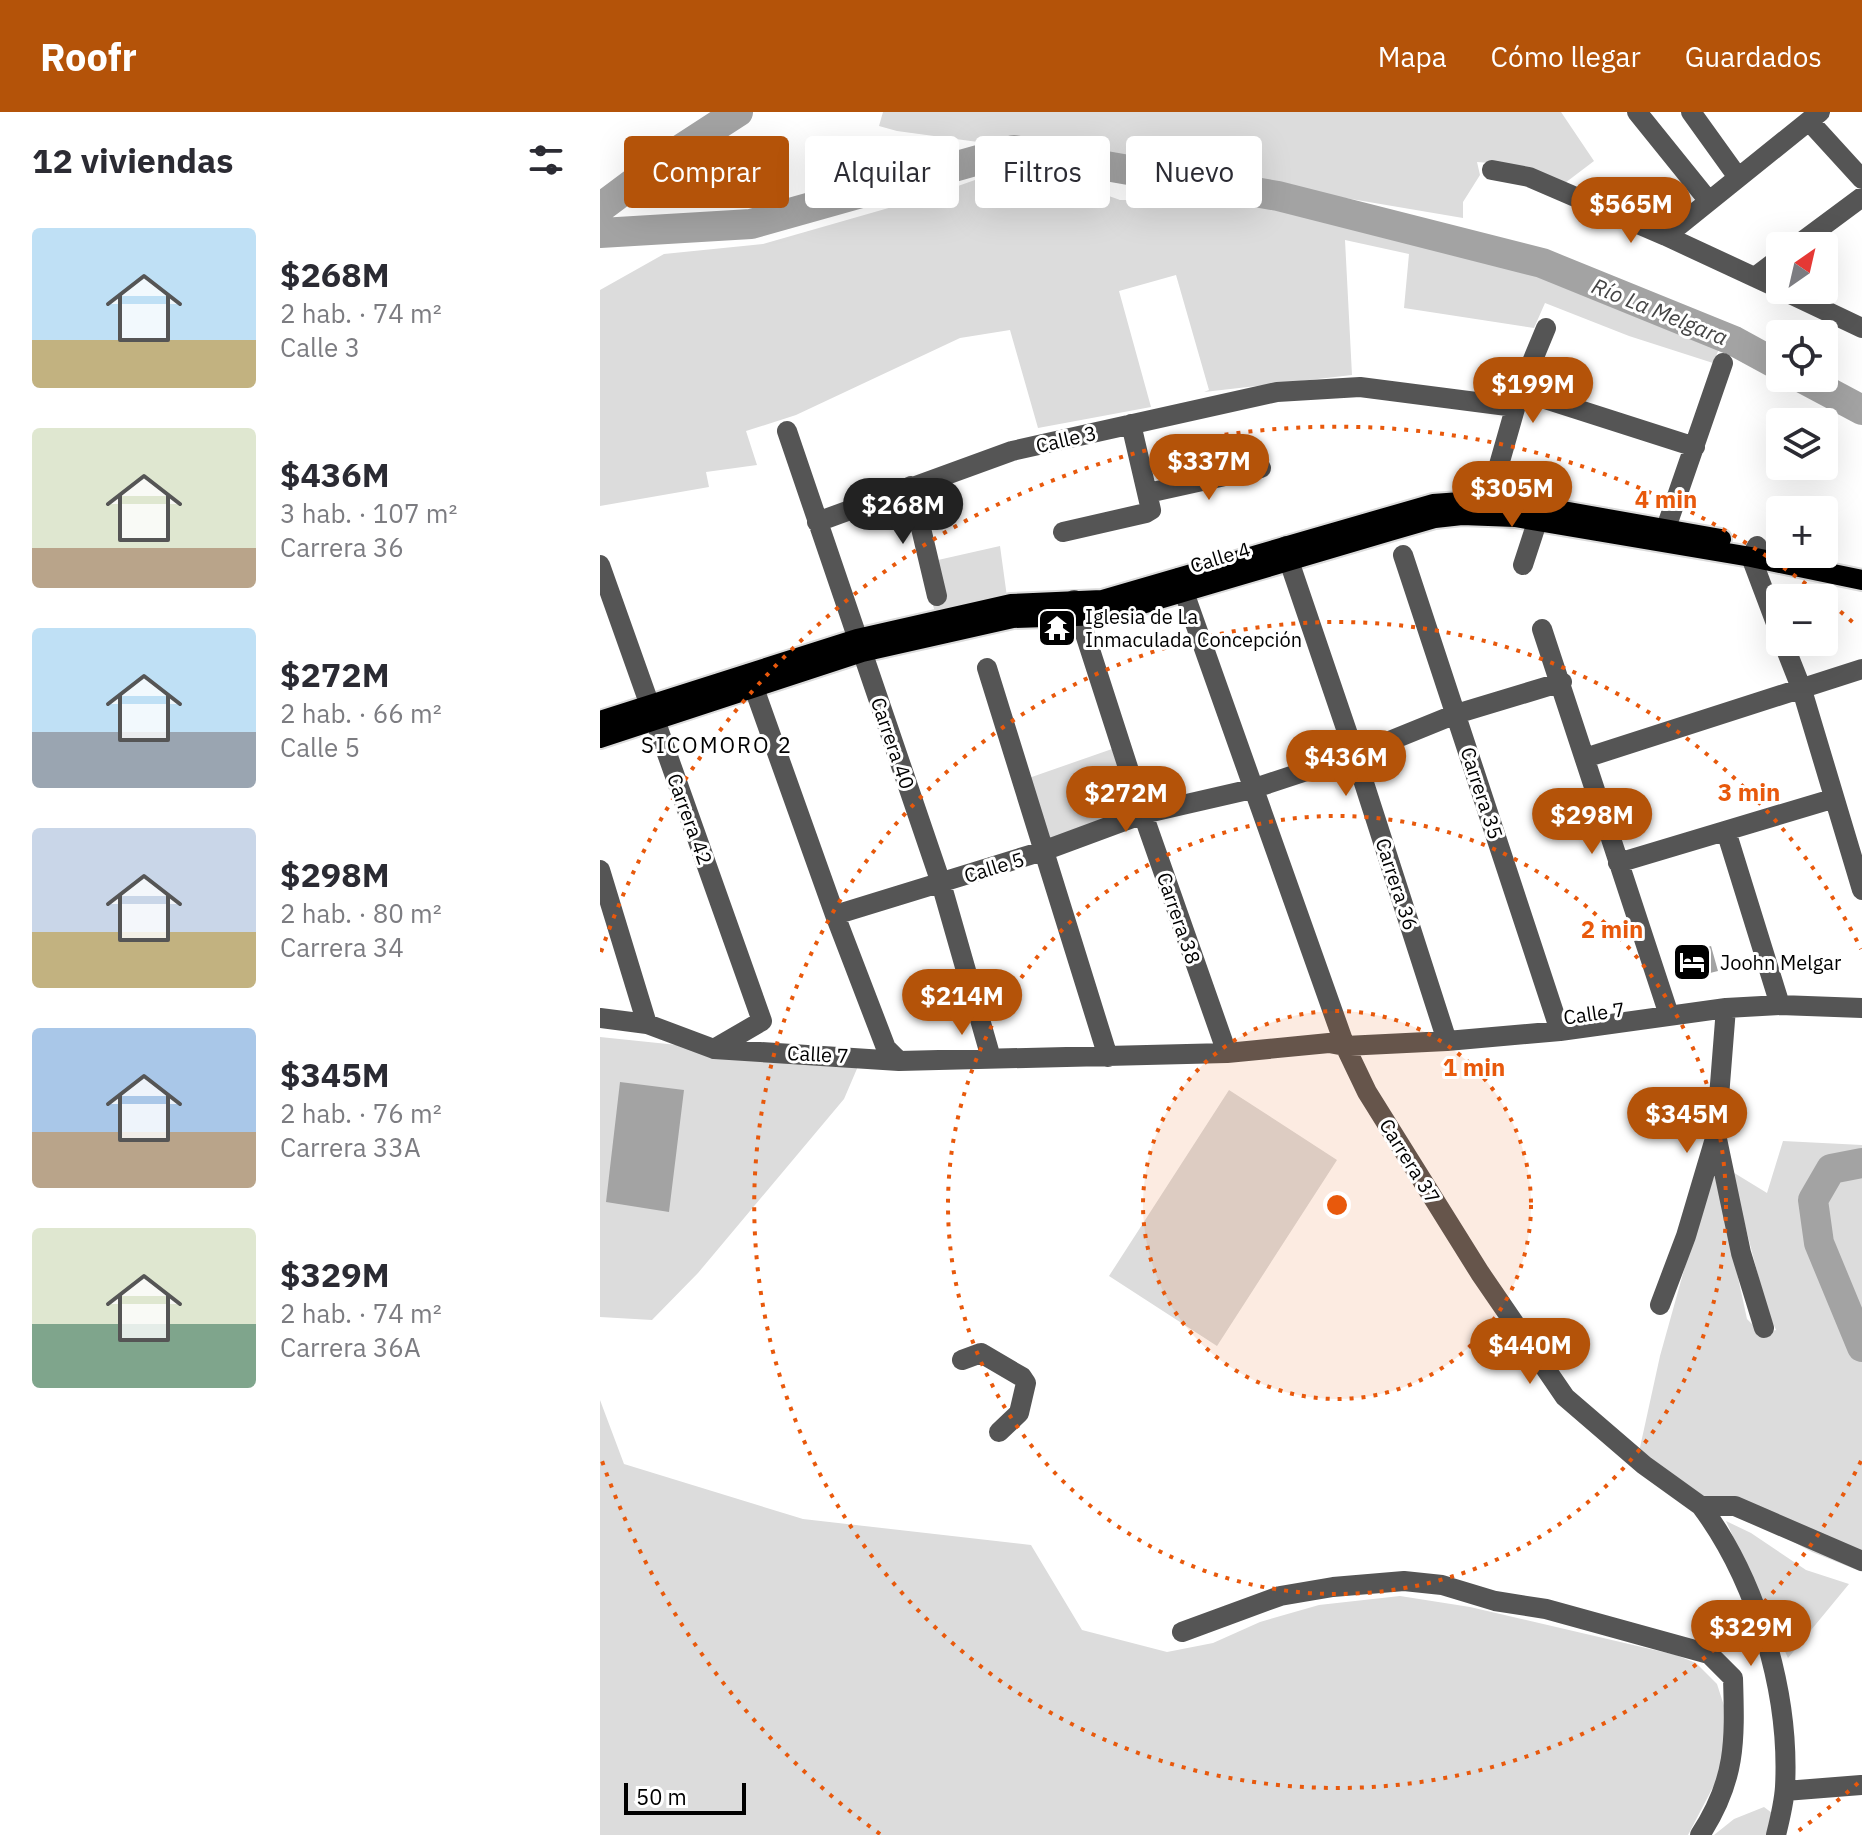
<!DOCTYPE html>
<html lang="es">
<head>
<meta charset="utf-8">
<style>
  body { margin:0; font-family:"IBM Plex Sans",sans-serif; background:#f7f7f7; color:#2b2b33; height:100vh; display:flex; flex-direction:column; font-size:30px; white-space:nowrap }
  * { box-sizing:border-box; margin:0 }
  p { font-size:26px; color:#7c7c81 }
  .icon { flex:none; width:44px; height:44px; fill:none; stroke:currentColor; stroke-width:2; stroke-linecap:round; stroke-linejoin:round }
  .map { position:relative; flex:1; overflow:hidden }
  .sheet { display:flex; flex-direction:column; background:#fff; width:600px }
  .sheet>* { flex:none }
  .hud { position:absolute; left:24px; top:24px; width:760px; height:72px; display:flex; gap:16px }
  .needle { width:52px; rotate:34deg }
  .fabs { position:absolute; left:1166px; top:120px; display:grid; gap:16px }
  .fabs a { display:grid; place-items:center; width:72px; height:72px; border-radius:8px; background:#fff; box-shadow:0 8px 32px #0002; font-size:40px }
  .scale { position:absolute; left:24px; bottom:20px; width:122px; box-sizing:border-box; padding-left:8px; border:4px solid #000; border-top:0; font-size:22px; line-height:28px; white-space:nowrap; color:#000; -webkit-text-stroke:6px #fff; paint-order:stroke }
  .price { position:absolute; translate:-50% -68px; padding:0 18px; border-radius:28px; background:#b45309; color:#fff; font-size:26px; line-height:52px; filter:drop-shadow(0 2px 4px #0008) }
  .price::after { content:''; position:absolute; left:50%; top:48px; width:24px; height:18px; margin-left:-12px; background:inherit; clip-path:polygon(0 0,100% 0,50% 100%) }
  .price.current { background:#222; color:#fff }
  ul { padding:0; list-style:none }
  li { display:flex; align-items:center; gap:24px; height:200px; padding:0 32px }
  li span { display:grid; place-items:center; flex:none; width:224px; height:160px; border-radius:8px; color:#555 }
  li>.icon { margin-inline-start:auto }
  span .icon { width:96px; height:96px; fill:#fffc; stroke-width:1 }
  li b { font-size:34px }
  h2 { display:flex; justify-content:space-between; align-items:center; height:96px; padding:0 32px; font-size:34px }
  .chip { padding:0 28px; border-radius:8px; background:#fff; box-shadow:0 8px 32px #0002; font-size:28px; line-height:72px }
  .chip.current { background:#b45309; color:#fff }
  header { display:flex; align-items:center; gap:48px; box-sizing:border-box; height:112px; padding:0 40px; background:#b45309; color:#fff }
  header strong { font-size:38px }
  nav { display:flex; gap:44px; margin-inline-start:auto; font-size:28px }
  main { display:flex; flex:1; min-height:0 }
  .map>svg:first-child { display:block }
  .green { fill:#dcdcdc }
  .water { fill:#a3a3a3 }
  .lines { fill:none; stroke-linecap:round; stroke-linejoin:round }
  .river { stroke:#a3a3a3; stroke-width:30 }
  .major-casing { stroke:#dbdbdb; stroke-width:24 }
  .minor { stroke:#555; stroke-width:20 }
  .major { stroke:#000; stroke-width:20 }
  .ring { fill:none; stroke:#e8590c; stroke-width:4; stroke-dasharray:4 8 }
  .labels { text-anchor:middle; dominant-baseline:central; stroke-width:6; stroke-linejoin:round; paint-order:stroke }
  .street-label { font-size:20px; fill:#000; stroke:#fff }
  .poi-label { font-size:20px; fill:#000; stroke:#fff; text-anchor:start }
  .water-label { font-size:22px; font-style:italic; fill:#444; stroke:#fff }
  .neighbourhood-label { font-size:22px; letter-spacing:2px; fill:#000; stroke:#fff }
  .centre { fill:#e8590c; stroke:#fff; stroke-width:4 }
  .ring-label { font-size:24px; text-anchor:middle; font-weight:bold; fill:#e8590c; stroke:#fff; stroke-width:6; stroke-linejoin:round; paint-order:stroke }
</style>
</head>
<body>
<header>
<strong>Roofr</strong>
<nav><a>Mapa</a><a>Cómo llegar</a><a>Guardados</a></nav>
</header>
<main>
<section class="sheet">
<h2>12 viviendas<svg class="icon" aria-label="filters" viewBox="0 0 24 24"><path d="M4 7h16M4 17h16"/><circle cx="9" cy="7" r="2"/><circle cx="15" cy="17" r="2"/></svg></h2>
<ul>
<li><span style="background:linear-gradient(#bfe0f5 70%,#c2b280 0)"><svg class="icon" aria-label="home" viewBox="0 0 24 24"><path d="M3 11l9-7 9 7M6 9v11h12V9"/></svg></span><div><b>$268M</b><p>2 hab. · 74 m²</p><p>Calle 3</p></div></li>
<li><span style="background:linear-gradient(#dfe7d0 75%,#b9a48a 0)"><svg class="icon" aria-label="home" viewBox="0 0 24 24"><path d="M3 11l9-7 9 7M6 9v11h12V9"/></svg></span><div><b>$436M</b><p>3 hab. · 107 m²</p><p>Carrera 36</p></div></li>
<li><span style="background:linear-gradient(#bfe0f5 65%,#9aa5b1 0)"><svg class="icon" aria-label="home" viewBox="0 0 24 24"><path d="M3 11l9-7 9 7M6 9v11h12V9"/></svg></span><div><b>$272M</b><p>2 hab. · 66 m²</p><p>Calle 5</p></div></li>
<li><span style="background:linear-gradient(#c9d6e8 65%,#c2b280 0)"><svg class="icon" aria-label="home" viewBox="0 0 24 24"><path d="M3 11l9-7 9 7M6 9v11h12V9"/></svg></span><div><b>$298M</b><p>2 hab. · 80 m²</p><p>Carrera 34</p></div></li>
<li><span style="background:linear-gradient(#a9c7e8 65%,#b9a48a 0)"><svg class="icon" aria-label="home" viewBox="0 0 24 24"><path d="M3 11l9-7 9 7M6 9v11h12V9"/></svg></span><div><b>$345M</b><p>2 hab. · 76 m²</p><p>Carrera 33A</p></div></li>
<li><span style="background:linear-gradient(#dfe7d0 60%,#7fa58c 0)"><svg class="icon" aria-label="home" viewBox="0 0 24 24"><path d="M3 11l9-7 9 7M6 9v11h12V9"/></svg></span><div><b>$329M</b><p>2 hab. · 74 m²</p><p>Carrera 36A</p></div></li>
</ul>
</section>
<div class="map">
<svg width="1262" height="1723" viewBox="0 0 1262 1723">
  <rect width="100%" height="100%" fill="#fff"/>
  <path class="green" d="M 283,0 L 961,0 L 994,49 L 965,71 L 914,53 L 877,50 L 880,63 L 863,90 L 863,106 L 692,77 L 632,57 L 584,57 L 505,40 L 378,30 L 297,19 L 279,14 Z
    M 420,52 L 520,88 L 661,90 L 935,154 L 1122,230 L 1113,251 L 1029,224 L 945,191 L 934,216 L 804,196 L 809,142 L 745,128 L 752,263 L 604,280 L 609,278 L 576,163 L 519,179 L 551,295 L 438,316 L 410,218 L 360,226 L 196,303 L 146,319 L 157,353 L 106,360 L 109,375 L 0,394 L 0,178 L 64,142 L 163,132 L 327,85 Z
    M 400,434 L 407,485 L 335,500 L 332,490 L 338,448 Z
    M 512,637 L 531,698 L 448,727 L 426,667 Z
    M 0,925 L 259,952 L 244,987 L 98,1161 L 52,1208 L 0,1205 Z
    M 629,978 L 737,1048 L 617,1234 L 509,1164 Z
    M 1183,1029 L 1262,1033 L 1262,1460 L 1212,1440 L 1153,1408 L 1100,1388 L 1039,1340 L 1060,1244 L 1110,1065 L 1116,1064 L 1147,1207 L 1162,1222 L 1176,1218 L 1167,1198 L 1131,1059 L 1167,1081 Z
    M 0,1288 L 24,1352 L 203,1407 L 431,1433 L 482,1518 L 567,1540 L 613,1531 L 660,1510 L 719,1493 L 800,1484 L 870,1495 L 1076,1543 L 1096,1551 L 1117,1572 L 1126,1600 L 1125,1652 L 1088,1723 L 0,1723 Z
    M 1126,1409 L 1151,1421 L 1206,1458 L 1249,1472 L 1188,1546 Z
    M 1164,1695 L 1172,1701 L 1168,1723 L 1114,1723 L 1134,1707 Z"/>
  <path class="water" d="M 1111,834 L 1118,859 L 1106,862 L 1099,838 Z
    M 20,970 L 84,978 L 69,1100 L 6,1090 Z"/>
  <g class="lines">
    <path class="river" d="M 0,96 L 67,46 L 138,0
      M 0,121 L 151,112 L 414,38 L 678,84 L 942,151 L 1134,229 L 1180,254
      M 1202,266 L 1262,298
      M 1262,1051 L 1231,1057 L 1213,1088 L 1219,1131 L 1262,1235"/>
    <defs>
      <path id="major" d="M 0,609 L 257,527 L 411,492 L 502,488 L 833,392 L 889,388 L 917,391 L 1121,427
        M 0,626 L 262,540 L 413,506 L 505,503 L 790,419 L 835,406 L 862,403 L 915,405 L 1151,445 L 1262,468"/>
    </defs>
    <use href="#major" class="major-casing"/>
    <path class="minor" d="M 1037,0 L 1108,88
      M 1091,0 L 1137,64
      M 1209,9 L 1262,67
      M 892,58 L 929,65 L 1066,124 L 1180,177
      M 1066,124 L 1220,0
      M 1196,134 L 1262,85
      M 1155,165 L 1180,146
      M 1182,178 L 1262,216
      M 920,279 L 1095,335
      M 187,319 L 341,771 L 391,946
      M 311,374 L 337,484
      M 548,381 L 661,356
      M 888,402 L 889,388 L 920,279 L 946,216
      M 217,410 L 412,339 L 677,280 L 760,275 L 915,295
      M 1066,416 L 1123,251
      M 463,420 L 546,401 L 551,398 L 531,312
      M 686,434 L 689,449 L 755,643 L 847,929
      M 1157,434 L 1151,445 L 1180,522
      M 803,443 L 960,919
      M 0,453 L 162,909 L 114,937
      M 923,453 L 942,395
      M 579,466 L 745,934 L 767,980 L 880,1161 L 965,1285 L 1044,1353 L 1101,1394 L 1135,1394 L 1262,1449
      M 474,488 L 543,702 L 627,941
      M 942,517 L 1069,903
      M 1183,530 L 1202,578 L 1262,778
      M 387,556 L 508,945
      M 149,562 L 235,803 L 286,936 L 299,949
      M 985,646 L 1262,557
      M 1126,719 L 1180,893
      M 1018,751 L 1232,687
      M 0,758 L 47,912
      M 235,803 L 443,739 L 543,702 L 652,677 L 755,643 L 856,602 L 962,570
      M 0,906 L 47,912 L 114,937 L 299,949 L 627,941 L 729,931 L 745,934 L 847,929 L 960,919 L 1126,896 L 1180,893 L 1262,896
      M 1117,1027 L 1141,1141 L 1164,1216
      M 1060,1193 L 1086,1124 L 1116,1023 L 1126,896
      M 362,1248 L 381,1241 L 422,1265 L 426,1271 L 419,1301 L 399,1320
      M 1101,1394 C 1157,1469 1190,1581 1185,1675 C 1184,1691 1180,1707 1176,1723
      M 582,1520 L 680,1484 L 733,1475 L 804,1469 L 842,1473 L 895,1489 L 946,1497 L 1109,1542 L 1133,1566 C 1135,1630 1136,1668 1100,1723
      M 1185,1679 L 1261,1673"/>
    <use href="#major" class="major"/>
  </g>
  <circle cx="737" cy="1093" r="194" fill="#e8590c" fill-opacity=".12"/>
  <g class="ring">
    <circle cx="737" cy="1093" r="194"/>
    <circle cx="737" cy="1093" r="389"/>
    <path d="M1261 1349A583 583 0 1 1 1261 837"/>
    <path d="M1258 1671A778 778 0 0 1 1194 1722M280 1722A778 778 0 0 1 1 1346M1 840A778 778 0 0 1 1258 515"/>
  </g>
  <defs>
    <symbol id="temple-square" viewBox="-11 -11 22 22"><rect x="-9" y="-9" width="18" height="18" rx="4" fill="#000" stroke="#fff"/><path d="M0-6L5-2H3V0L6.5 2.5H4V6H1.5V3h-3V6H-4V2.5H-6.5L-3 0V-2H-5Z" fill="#fff"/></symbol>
    <symbol id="hotel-square" viewBox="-11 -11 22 22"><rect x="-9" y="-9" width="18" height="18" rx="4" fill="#000" stroke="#fff"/><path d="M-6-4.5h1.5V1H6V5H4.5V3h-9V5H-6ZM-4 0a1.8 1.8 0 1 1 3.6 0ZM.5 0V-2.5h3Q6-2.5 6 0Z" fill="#fff"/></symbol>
  </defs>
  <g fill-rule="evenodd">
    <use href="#temple-square" x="435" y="494" width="44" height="44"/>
    <use href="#hotel-square" x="1070" y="828" width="44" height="44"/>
  </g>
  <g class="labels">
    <g class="street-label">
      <text transform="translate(466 327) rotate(-13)">Calle 3</text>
      <text transform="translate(620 445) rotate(-17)">Calle 4</text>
      <text transform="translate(293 631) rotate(71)">Carrera 40</text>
      <text transform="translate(882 681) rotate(72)">Carrera 35</text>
      <text transform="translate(90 707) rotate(70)">Carrera 42</text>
      <text transform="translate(394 755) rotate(-17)">Calle 5</text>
      <text transform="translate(797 772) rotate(72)">Carrera 36</text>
      <text transform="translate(579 806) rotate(71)">Carrera 38</text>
      <text transform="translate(994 901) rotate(-8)">Calle 7</text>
      <text transform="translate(218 942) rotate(3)">Calle 7</text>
      <text transform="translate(810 1049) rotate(58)">Carrera 37</text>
    </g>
    <g class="poi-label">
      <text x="485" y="504">Iglesia de La<tspan x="485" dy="23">Inmaculada Concepción</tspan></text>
      <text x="1120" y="850">Joohn Melgar</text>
    </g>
    <g class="water-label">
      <text transform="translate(1060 199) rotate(22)">Río La Melgara</text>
    </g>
    <g class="neighbourhood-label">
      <text x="117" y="632">SICOMORO 2</text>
    </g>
  </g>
  <circle cx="737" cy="1093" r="12" class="centre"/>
  <g class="ring-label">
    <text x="1066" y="396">4 min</text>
    <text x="1149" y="689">3 min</text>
    <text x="1012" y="826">2 min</text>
    <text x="874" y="964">1 min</text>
  </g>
</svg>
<div class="fabs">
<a><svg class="needle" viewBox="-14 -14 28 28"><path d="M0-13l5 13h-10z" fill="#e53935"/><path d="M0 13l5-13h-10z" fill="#7c7c81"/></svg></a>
<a><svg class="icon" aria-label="locate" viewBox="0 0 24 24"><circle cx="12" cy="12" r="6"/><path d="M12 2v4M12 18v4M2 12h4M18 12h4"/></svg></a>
<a><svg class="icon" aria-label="layers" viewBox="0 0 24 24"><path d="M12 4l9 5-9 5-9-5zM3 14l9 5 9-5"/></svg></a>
<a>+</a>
<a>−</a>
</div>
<div class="scale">50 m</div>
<b class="price" style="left:1031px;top:133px">$565M</b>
<b class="price" style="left:933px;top:313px">$199M</b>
<b class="price" style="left:609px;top:390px">$337M</b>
<b class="price" style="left:912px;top:417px">$305M</b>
<b class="price current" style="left:303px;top:434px">$268M</b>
<b class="price" style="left:746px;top:686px">$436M</b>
<b class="price" style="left:526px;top:722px">$272M</b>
<b class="price" style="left:992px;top:744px">$298M</b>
<b class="price" style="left:362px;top:925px">$214M</b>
<b class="price" style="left:1087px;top:1043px">$345M</b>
<b class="price" style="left:930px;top:1274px">$440M</b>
<b class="price" style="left:1151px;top:1556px">$329M</b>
<div class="hud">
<a class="chip current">Comprar</a>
<a class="chip">Alquilar</a>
<a class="chip">Filtros</a>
<a class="chip">Nuevo</a>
</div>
</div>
</main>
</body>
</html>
